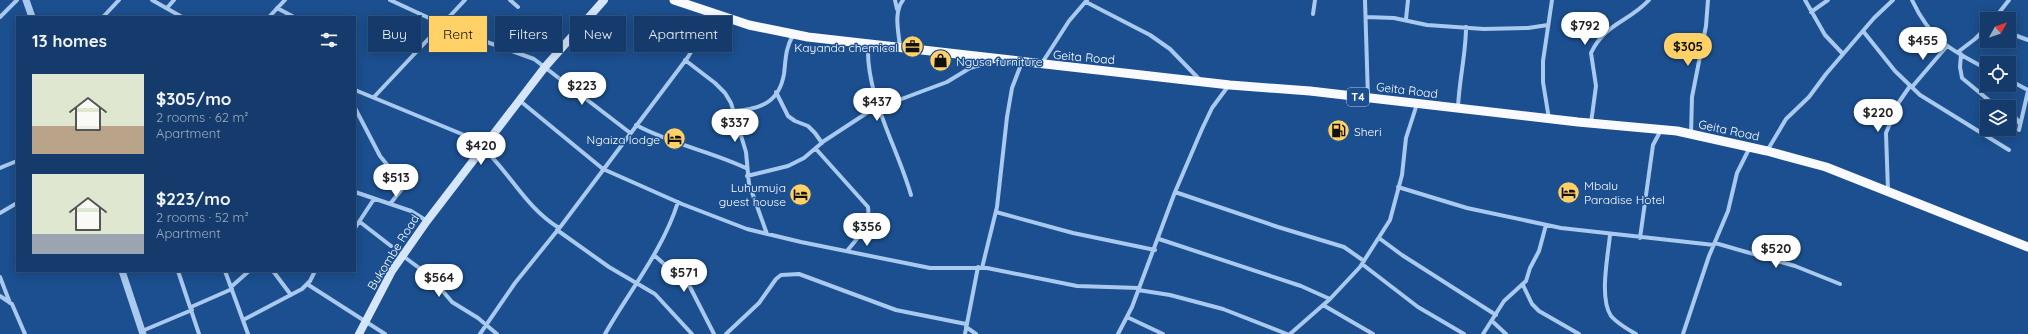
<!DOCTYPE html>
<html lang="en">
<head>
<meta charset="utf-8">
<style>
  body { margin:0; font-family:Quicksand,sans-serif; background:#214673; color:#f1f3f6; height:100vh; display:flex; flex-direction:column; font-size:15px; white-space:nowrap }
  * { box-sizing:border-box; margin:0 }
  p { font-size:13px; color:#9dadc1 }
  .icon { flex:none; width:22px; height:22px; fill:none; stroke:currentColor; stroke-width:2; stroke-linecap:round; stroke-linejoin:round }
  .map { position:relative; flex:1; overflow:hidden }
  .sheet { position:absolute; left:16px; top:16px; width:340px; height:256px; display:flex; flex-direction:column; background:#143b6b; border-radius:0px; box-shadow:0 2px 10px #0003,0 0 0 1px #33557e }
  .sheet>* { flex:none }
  .hud { position:absolute; left:368px; top:16px; width:380px; height:36px; display:flex; gap:8px }
  .needle { width:26px; rotate:50deg }
  .tools { position:absolute; left:1980px; top:12px; display:grid; gap:8px }
  .tools a { display:grid; place-items:center; width:36px; height:36px; border-radius:0px; background:#143b6b; box-shadow:0 2px 10px #0003,0 0 0 1px #33557e; font-size:20px }
  .price { position:absolute; translate:-50% -34px; padding:0 9px; border-radius:14px; background:#fff; color:#222; font-size:13px; line-height:26px; filter:drop-shadow(0 1px 2px #0008) }
  .price::after { content:''; position:absolute; left:50%; top:24px; width:12px; height:9px; margin-left:-6px; background:inherit; clip-path:polygon(0 0,100% 0,50% 100%) }
  .price.active { background:#ffd166; color:#111 }
  ul { padding:0; list-style:none }
  li { display:flex; align-items:center; gap:12px; height:100px; padding:0 16px }
  li span { display:grid; place-items:center; flex:none; width:112px; height:80px; border-radius:0px; color:#555 }
  li>.icon { margin-inline-start:auto }
  span .icon { width:48px; height:48px; fill:#fffc; stroke-width:1 }
  li b { font-size:17px }
  h2 { display:flex; justify-content:space-between; align-items:center; height:48px; padding:0 16px; font-size:17px }
  .chip { padding:0 14px; border-radius:0px; background:#143b6b; box-shadow:0 2px 10px #0003,0 0 0 1px #33557e; font-size:14px; line-height:36px }
  .chip.active { background:#ffd166; color:#111 }
  .map>svg:first-child { display:block }
  .lines { fill:none; stroke-linecap:round; stroke-linejoin:round }
  .minor { stroke:#a9c9ee; stroke-width:4 }
  .tertiary { stroke:#a9c9ee; stroke-width:7 }
  .secondary { stroke:#d6e6fa; stroke-width:8 }
  .trunk { stroke:#f8faff; stroke-width:9 }
  .labels { text-anchor:middle; dominant-baseline:central; stroke-width:3; stroke-linejoin:round; paint-order:stroke }
  .shield { fill:#1b4f8f; stroke:#bbcadd; stroke-width:1 }
  .shield-label { font-size:11px; font-weight:bold; fill:#fff }
  .poi-label { font-size:12px; fill:#fff; stroke:#1b4f8f; text-anchor:end }
  .street-label { font-size:12px; fill:#fff; stroke:#1b4f8f }
</style>
</head>
<body>
<div class="map">
<svg width="2028" height="334" viewBox="0 0 2028 334">
  <rect width="100%" height="100%" fill="#1b4f8f"/>
  <g class="lines">
    <path class="minor" d="M 152,0 L 182,17
      M 390,0 L 442,24
      M 510,0 L 518,7
      M 895,0 L 897,9
      M 1365,0 L 1368,98
      M 1805,0 L 1825,35 L 1843,54
      M 1912,0 C 1930,39 1950,50 1987,69
      M 1086,2 L 1150,35 L 1170,49 L 1200,80
      M 167,8 L 174,0
      M 277,8 L 294,17
      M 1811,12 L 1828,0
      M 1313,14 L 1315,0
      M 0,17 L 17,0
      M 103,17 L 119,0
      M 269,17 L 285,0
      M 1366,17 L 1394,18 L 1427,25 L 1484,29 L 1528,28 L 1548,25
      M 1406,19 L 1408,0
      M 1994,19 L 2009,0
      M 444,22 L 484,41 L 534,59 L 629,132
      M 1863,31 L 1895,71 L 1920,95 L 2009,150
      M 2009,33 L 2028,40
      M 868,45 C 866,97 897,146 911,195
      M 900,48 C 899,33 893,13 903,0
      M 1958,52 L 1975,39 L 1987,27
      M 1961,54 L 1960,67 L 1962,78 L 1997,107
      M 685,60 L 715,83 L 725,93 L 731,103 L 746,152 L 749,184 L 767,234
      M 1042,63 L 1069,21 L 1087,0
      M 2009,80 L 2028,90
      M 1912,87 L 1947,46
      M 355,90 L 486,144
      M 776,92 L 788,116 L 795,121 L 808,126 L 815,133 L 822,143
      M 374,97 L 465,0
      M 519,100 L 603,169 L 682,204 L 747,229 L 801,242 L 930,268 L 987,268 L 1077,286 L 1139,288
      M 880,107 L 947,82 L 970,68 L 994,61
      M 355,108 L 380,156 L 403,184 L 402,189 L 390,204
      M 1458,108 C 1459,80 1466,54 1466,27
      M 734,111 C 760,109 779,103 784,74 C 786,58 785,50 793,35
      M 2009,113 L 2015,117 L 2020,124
      M 1549,119 L 1543,82 L 1543,61 L 1552,0
      M 1591,123 L 1596,86 L 1591,53 C 1605,23 1629,22 1649,0
      M 636,125 C 671,144 710,151 746,168
      M 2019,130 L 2028,91
      M 1691,134 L 1692,97 L 1706,26 L 1708,0
      M 483,148 C 510,173 526,208 559,228
      M 816,149 L 868,207 C 871,224 857,239 847,251
      M 1767,151 L 1786,119 L 1809,97 L 1826,74 L 1874,18 L 1893,0
      M 0,168 L 17,161
      M 747,176 L 788,166 L 804,158 L 824,141 L 879,105
      M 1398,187 L 1467,208 L 1561,228 L 1714,245
      M 1888,191 L 1886,133 L 1899,102 L 1910,86
      M 355,192 L 411,211 L 427,221
      M 1175,192 L 1278,227 L 1344,247 L 1364,261
      M 996,212 L 1073,233 L 1155,250
      M 0,213 L 17,203
      M 360,222 L 391,246
      M 355,228 L 374,199
      M 557,230 L 609,267 L 655,294 L 692,334
      M 1610,235 C 1608,256 1599,298 1611,316 C 1618,324 1627,329 1636,334
      M 1379,238 L 1402,255 L 1496,315
      M 1640,238 L 1653,145 L 1661,130
      M 1159,239 L 1301,286 L 1330,299
      M 1715,243 L 1795,266 L 1840,284
      M 654,255 L 690,287 L 714,334
      M 403,256 L 430,276 L 452,302 L 478,318 L 497,334
      M 1362,264 L 1418,307 L 1464,334
      M 982,268 L 997,207 L 1007,117 L 1012,88 L 1022,62
      M 178,271 L 199,334
      M 225,271 L 248,334
      M 273,271 L 291,295
      M 0,277 L 10,303
      M 307,284 L 385,334
      M 1523,285 L 1532,304 L 1539,311 L 1579,334
      M 231,287 L 249,271
      M 1138,290 L 1170,295 L 1223,309 L 1287,334
      M 0,296 L 12,304 L 25,334
      M 1323,305 L 1373,334
      M 191,307 L 232,289
      M 1127,317 L 1163,334
      M 243,320 L 302,289 L 310,281 L 315,271
      M 1492,321 L 1506,334
      M 966,327 L 976,334
      M 142,331 L 192,310
      M 480,334 L 515,283 L 561,226 L 688,57 L 707,26 L 722,18
      M 605,334 C 630,290 663,250 678,202
      M 726,334 L 759,303 L 776,279 L 781,275 L 799,274 L 896,310 L 966,324
      M 965,334 L 978,267
      M 1118,334 L 1132,307 L 1175,192 L 1202,129 L 1212,108 L 1229,85
      M 1290,334 L 1330,299 L 1360,267 L 1390,220 L 1402,175 L 1406,138 L 1417,104
      M 1483,334 L 1504,301 L 1526,281 L 1530,268 L 1539,251 L 1546,225
      M 1683,334 L 1709,256 L 1728,211 L 1737,173 L 1750,147"/>
    <path class="tertiary" d="M 26,0 L 32,17
      M 122,271 L 143,334"/>
    <path class="secondary" d="M 359,334 L 392,271 L 427,221 L 545,67 L 604,0"/>
    <path class="trunk" d="M 674,0 L 749,25 L 808,37 L 1230,85 L 1310,91 L 1578,122 L 1677,131 L 1767,151 L 1826,167 L 2028,247"/>
  </g>
  <defs>
    <symbol id="office-disc" viewBox="-11 -11 22 22"><circle r="9.5" fill="#ffd166" stroke="#1b4f8f"/><path d="M-6-3h4V-5.5h4V-3h4V5H-6ZM-1-4.5V-3h2v-1.5ZM-6 0V1H6V0Z" fill="#111"/></symbol>
    <symbol id="shop-disc" viewBox="-11 -11 22 22"><circle r="9.5" fill="#ffd166" stroke="#1b4f8f"/><path d="M-5-2.5h2.3a2.7 3.5 0 0 1 5.4 0H5L5.5 6h-11ZM-1.5-2.5h3a1.5 2.3 0 0 0-3 0Z" fill="#111"/></symbol>
    <symbol id="fuel-disc" viewBox="-11 -11 22 22"><circle r="9.5" fill="#ffd166" stroke="#1b4f8f"/><path d="M-5.5-6h7V0h2V4h1.3V-2.5L3-4.5l.8-.8L6-3V5H2.5V1h-1V6h-7ZM-4.2-4.7v3.2H.2V-4.7Z" fill="#111"/></symbol>
    <symbol id="hotel-disc" viewBox="-11 -11 22 22"><circle r="9.5" fill="#ffd166" stroke="#1b4f8f"/><path d="M-6-4.5h1.5V1H6V5H4.5V3h-9V5H-6ZM-4 0a1.8 1.8 0 1 1 3.6 0ZM.5 0V-2.5h3Q6-2.5 6 0Z" fill="#111"/></symbol>
  </defs>
  <g fill-rule="evenodd">
    <use href="#office-disc" x="900" y="34" width="25" height="25"/>
    <use href="#shop-disc" x="928" y="48" width="25" height="25"/>
    <use href="#fuel-disc" x="1326" y="118" width="25" height="25"/>
    <use href="#hotel-disc" x="662" y="126" width="25" height="25"/>
    <use href="#hotel-disc" x="1556" y="180" width="25" height="25"/>
    <use href="#hotel-disc" x="788" y="182" width="25" height="25"/>
  </g>
  <g class="labels">
    <rect class="shield" x="1347" y="88" width="22" height="18" rx="3"/>
    <g class="shield-label">
      <text x="1358" y="97">T4</text>
    </g>
    <g class="poi-label">
      <text x="898" y="47">Kayanda chemical</text>
      <text x="956" y="61" text-anchor="start">Ngusa furniture</text>
      <text x="1354" y="131" text-anchor="start">Sheri</text>
      <text x="660" y="139">Ngaiza lodge</text>
      <text x="1584" y="185" text-anchor="start">Mbalu<tspan x="1584" dy="14">Paradise Hotel</tspan></text>
      <text x="786" y="187">Luhumuja<tspan x="786" dy="14">guest house</tspan></text>
    </g>
    <g class="street-label">
      <text transform="translate(1084 57) rotate(5)">Geita Road</text>
      <text transform="translate(1407 90) rotate(7)">Geita Road</text>
      <text transform="translate(1729 130) rotate(12)">Geita Road</text>
      <text transform="translate(393 252) rotate(-58)">Bukombe Road</text>
    </g>
  </g>
</svg>
<div class="tools">
<a><svg class="needle" viewBox="-14 -14 28 28"><path d="M0-13l5 13h-10z" fill="#e53935"/><path d="M0 13l5-13h-10z" fill="#9dadc1"/></svg></a>
<a><svg class="icon" aria-label="locate" viewBox="0 0 24 24"><circle cx="12" cy="12" r="6"/><path d="M12 2v4M12 18v4M2 12h4M18 12h4"/></svg></a>
<a><svg class="icon" aria-label="layers" viewBox="0 0 24 24"><path d="M12 4l9 5-9 5-9-5zM3 14l9 5 9-5"/></svg></a>
</div>
<b class="price" style="left:1585px;top:46px">$792</b>
<b class="price" style="left:1923px;top:61px">$455</b>
<b class="price active" style="left:1688px;top:67px">$305</b>
<b class="price" style="left:582px;top:106px">$223</b>
<b class="price" style="left:877px;top:122px">$437</b>
<b class="price" style="left:1878px;top:133px">$220</b>
<b class="price" style="left:735px;top:143px">$337</b>
<b class="price" style="left:481px;top:166px">$420</b>
<b class="price" style="left:396px;top:198px">$513</b>
<b class="price" style="left:867px;top:247px">$356</b>
<b class="price" style="left:1776px;top:269px">$520</b>
<b class="price" style="left:684px;top:293px">$571</b>
<b class="price" style="left:439px;top:298px">$564</b>
<div class="hud">
<a class="chip">Buy</a>
<a class="chip active">Rent</a>
<a class="chip">Filters</a>
<a class="chip">New</a>
<a class="chip">Apartment</a>
</div>
<section class="sheet">
<h2>13 homes<svg class="icon" aria-label="filters" viewBox="0 0 24 24"><path d="M4 7h16M4 17h16"/><circle cx="9" cy="7" r="2"/><circle cx="15" cy="17" r="2"/></svg></h2>
<ul>
<li><span style="background:linear-gradient(#dfe7d0 65%,#b9a48a 0)"><svg class="icon" aria-label="home" viewBox="0 0 24 24"><path d="M3 11l9-7 9 7M6 9v11h12V9"/></svg></span><div><b>$305/mo</b><p>2 rooms · 62 m²</p><p>Apartment</p></div></li>
<li><span style="background:linear-gradient(#dfe7d0 75%,#9aa5b1 0)"><svg class="icon" aria-label="home" viewBox="0 0 24 24"><path d="M3 11l9-7 9 7M6 9v11h12V9"/></svg></span><div><b>$223/mo</b><p>2 rooms · 52 m²</p><p>Apartment</p></div></li>
</ul>
</section>
</div>
</body>
</html>
